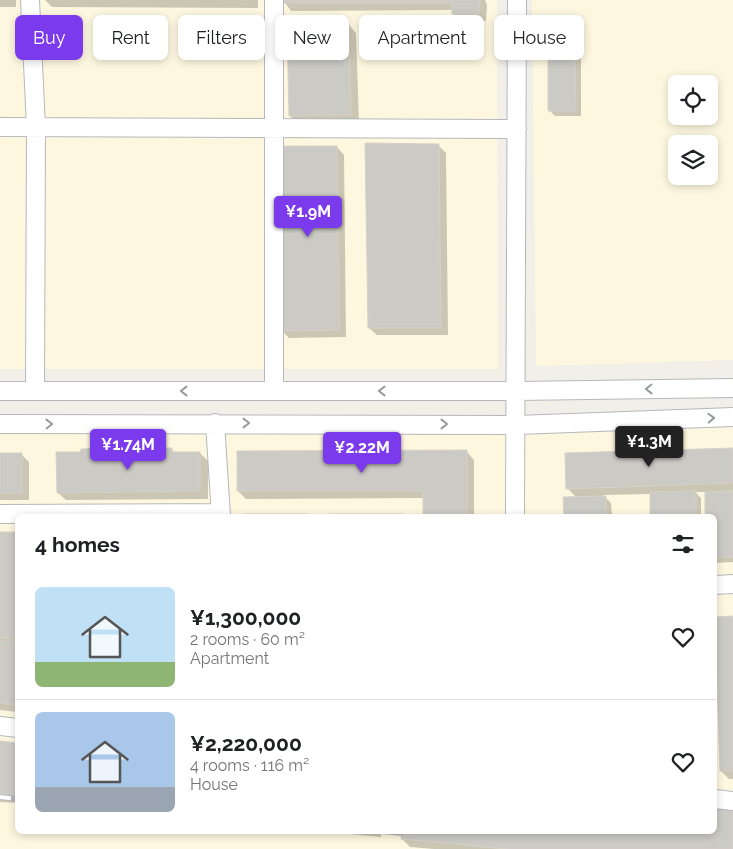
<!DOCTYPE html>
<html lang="en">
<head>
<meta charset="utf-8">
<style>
  body { margin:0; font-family:Raleway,sans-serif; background:#f2f2f2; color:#202124; height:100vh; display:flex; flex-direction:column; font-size:19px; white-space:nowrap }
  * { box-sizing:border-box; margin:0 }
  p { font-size:16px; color:#757577 }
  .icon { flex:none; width:28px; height:28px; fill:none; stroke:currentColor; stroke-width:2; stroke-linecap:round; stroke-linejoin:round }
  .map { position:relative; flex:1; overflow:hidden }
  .panel { position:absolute; left:15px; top:514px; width:702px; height:320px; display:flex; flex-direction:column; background:#fff; border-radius:8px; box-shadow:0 2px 8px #0003 }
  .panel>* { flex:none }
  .top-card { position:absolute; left:15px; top:15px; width:704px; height:45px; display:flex; gap:10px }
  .tools { position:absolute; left:668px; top:75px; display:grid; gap:10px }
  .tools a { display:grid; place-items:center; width:50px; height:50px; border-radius:8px; background:#fff; box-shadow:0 2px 8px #0003; font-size:25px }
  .price { position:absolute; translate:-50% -42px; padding:0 11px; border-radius:5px; background:#7c3aed; color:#fff; font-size:16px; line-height:32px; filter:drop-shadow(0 1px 2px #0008) }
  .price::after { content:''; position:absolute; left:50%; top:30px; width:15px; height:11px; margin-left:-8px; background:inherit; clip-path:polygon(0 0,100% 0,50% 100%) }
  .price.active { background:#222; color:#fff }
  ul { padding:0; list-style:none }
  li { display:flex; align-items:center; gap:15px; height:125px; padding:0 20px }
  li+li { border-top:1px solid #e0e0e0 }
  li span { display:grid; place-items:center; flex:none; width:140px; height:100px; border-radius:8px; color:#555 }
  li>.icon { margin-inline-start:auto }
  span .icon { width:60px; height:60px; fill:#fffc; stroke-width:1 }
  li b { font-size:21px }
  h2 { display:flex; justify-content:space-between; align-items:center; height:60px; padding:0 20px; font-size:21px }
  .tag { padding:0 18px; border-radius:8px; background:#fff; box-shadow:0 2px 8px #0003; font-size:18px; line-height:45px }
  .tag.active { background:#7c3aed; color:#fff }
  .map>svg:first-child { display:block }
  .commercial { fill:#fef7e0; fill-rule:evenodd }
  .shadow { fill:#0003 }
  .building { fill:#cccac5; stroke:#d6d1c6 }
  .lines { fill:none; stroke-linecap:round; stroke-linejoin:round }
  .minor-casing { stroke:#b5b8bc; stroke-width:20 }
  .minor { stroke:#fff; stroke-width:18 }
  .rail-casing { stroke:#b6b7b8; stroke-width:5.5 }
  .rail { stroke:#fff; stroke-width:4; stroke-dasharray:11; stroke-linecap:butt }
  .oneway { stroke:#979a9d }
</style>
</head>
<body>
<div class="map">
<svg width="733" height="849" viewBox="0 0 733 849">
  <rect width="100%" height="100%" fill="#f1efe8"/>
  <path class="commercial" d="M 0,0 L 497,0 L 498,369 L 0,369 Z
    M 532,0 L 733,0 L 733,360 L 536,366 ZM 676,84 L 709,84 L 709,116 L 676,116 ZM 676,144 L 709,144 L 709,176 L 676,176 Z
    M 733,425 L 733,849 L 0,849 L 0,433 ZM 18,516 L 715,516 L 715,831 L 18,831 Z"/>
  <path class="shadow" d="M 0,0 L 16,0 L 16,7 L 0,7 Z
    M 45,0 L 258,0 L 258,8 L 52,7 Z
    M 283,0 L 485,0 L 487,5 L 486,21 L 461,21 L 453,14 L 453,10 L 291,11 Z
    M 575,22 L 576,39 L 581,44 L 581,116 L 555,116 L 549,110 L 563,38 Z
    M 349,25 L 356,33 L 359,122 L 298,124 L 290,116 Z
    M 438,145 L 446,153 L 448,335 L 377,335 L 369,328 Z
    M 337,147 L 344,155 L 346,337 L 289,338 L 281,330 Z
    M 171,449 L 176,453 L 200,453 L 208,461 L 208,499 L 66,500 L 58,493 L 82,453 L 113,450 L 118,454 L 141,453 Z
    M 733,449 L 733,562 L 715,563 L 715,516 L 707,516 L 706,492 L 695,492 L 701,498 L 701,516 L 651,516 L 651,494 L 603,495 L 611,503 L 612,516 L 565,516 L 565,499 L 577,498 L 567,488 Z
    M 467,452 L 474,460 L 474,516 L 424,516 L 424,498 L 246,499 L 238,491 Z
    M 0,454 L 21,454 L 29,462 L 29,500 L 0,500 Z
    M 244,515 L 309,515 L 310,516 L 244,516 Z
    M 0,533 L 18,533 L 18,712 L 0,710 Z
    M 733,617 L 733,779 L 729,779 L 721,771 Z
    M 0,742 L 18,744 L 18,803 L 0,802 Z
    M 715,808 L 733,810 L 733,849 L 434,849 L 410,847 L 402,839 L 715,831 Z
    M 319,831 L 381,831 L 381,837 Z"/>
  <path class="building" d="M 281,0 L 480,0 L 479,14 L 452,14 L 452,3 L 281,3 Z
    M 560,21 L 575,21 L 575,37 L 560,37 Z
    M 349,24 L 351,115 L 289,116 L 287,26 Z
    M 548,37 L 575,37 L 576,111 L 548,111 Z
    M 365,143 L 439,144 L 441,328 L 368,328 Z
    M 278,146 L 337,146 L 339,330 L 280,331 Z
    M 114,448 L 114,452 L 139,452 L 139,448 L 172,448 L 172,452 L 200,452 L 200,491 L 57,493 L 56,452 L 80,452 L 81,449 Z
    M 733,448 L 733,483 L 566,489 L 565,453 Z
    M 467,450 L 467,516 L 423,516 L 423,491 L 237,491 L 237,451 Z
    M 0,453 L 22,453 L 22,493 L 0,493 Z
    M 696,491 L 696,516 L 650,516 L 650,492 Z
    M 733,491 L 733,557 L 715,557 L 715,516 L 705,516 L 705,492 Z
    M 606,496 L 606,516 L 564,516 L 563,497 Z
    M 243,514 L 309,514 L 309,516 L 243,516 Z
    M 329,514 L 403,514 L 403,516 L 329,516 Z
    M 0,532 L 18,532 L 18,639 L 0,638 Z
    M 733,616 L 733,771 L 720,771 L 715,617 Z
    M 0,641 L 18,641 L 18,705 L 0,703 Z
    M 0,741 L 18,743 L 18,797 L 0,795 Z
    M 715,807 L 733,809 L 733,849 L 506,849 L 401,839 L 402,831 L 715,831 Z"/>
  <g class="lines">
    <defs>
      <path id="minor" d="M 30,0 L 36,127 L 35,391
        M 0,127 L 517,129
        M 274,390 L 274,0
        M 0,391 L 517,391 L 733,388
        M 215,423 L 221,516
        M 0,424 L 517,425 L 733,417
        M 0,514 L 221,513
        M 515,516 L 517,0
        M 715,585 L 733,584
        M 0,726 L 18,728
        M 715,799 L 733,801"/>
    </defs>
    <use href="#minor" class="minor-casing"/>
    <use href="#minor" class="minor"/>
    <defs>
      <path id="rail" d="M 0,797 L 18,799
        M 380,831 L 401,833"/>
    </defs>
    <use href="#rail" class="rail-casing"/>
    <use href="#rail" class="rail"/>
  </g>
  <defs><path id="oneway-chevron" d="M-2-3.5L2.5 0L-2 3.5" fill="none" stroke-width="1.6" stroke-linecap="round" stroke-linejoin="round" transform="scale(1.25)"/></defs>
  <g class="oneway">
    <use href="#oneway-chevron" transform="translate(649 389) rotate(179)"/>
    <use href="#oneway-chevron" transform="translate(184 391) rotate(180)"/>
    <use href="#oneway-chevron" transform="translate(382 391) rotate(-180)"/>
    <use href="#oneway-chevron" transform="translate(711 418) rotate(-2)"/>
    <use href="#oneway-chevron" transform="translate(246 423)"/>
    <use href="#oneway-chevron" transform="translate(49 424) rotate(-1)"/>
    <use href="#oneway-chevron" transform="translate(444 424)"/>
  </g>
</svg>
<div class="tools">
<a><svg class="icon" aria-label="locate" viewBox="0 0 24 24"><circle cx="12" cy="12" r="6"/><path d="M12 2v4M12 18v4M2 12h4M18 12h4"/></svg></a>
<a><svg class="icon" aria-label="layers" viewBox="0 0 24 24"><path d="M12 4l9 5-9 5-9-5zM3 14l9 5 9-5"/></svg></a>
</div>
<b class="price" style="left:308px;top:238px">¥1.9M</b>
<b class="price active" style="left:649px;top:468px">¥1.3M</b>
<b class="price" style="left:128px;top:471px">¥1.74M</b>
<b class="price" style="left:362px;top:474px">¥2.22M</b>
<div class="top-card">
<a class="tag active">Buy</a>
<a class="tag">Rent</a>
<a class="tag">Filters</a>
<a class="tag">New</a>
<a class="tag">Apartment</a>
<a class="tag">House</a>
</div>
<section class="panel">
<h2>4 homes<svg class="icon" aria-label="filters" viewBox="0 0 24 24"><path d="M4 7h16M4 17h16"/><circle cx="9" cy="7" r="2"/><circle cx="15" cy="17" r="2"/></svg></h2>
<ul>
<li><span style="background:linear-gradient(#bfe0f5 75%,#8fb573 0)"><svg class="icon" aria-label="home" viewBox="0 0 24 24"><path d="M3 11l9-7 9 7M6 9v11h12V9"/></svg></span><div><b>¥1,300,000</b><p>2 rooms · 60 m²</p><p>Apartment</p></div><svg class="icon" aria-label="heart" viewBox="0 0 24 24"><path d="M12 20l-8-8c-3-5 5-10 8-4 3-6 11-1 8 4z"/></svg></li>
<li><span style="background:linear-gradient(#a9c7e8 75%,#9aa5b1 0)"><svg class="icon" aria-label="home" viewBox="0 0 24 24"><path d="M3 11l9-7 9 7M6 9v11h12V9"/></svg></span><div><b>¥2,220,000</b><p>4 rooms · 116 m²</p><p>House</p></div><svg class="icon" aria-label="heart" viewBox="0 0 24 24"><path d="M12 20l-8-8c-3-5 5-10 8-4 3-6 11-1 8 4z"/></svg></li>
</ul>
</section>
</div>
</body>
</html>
